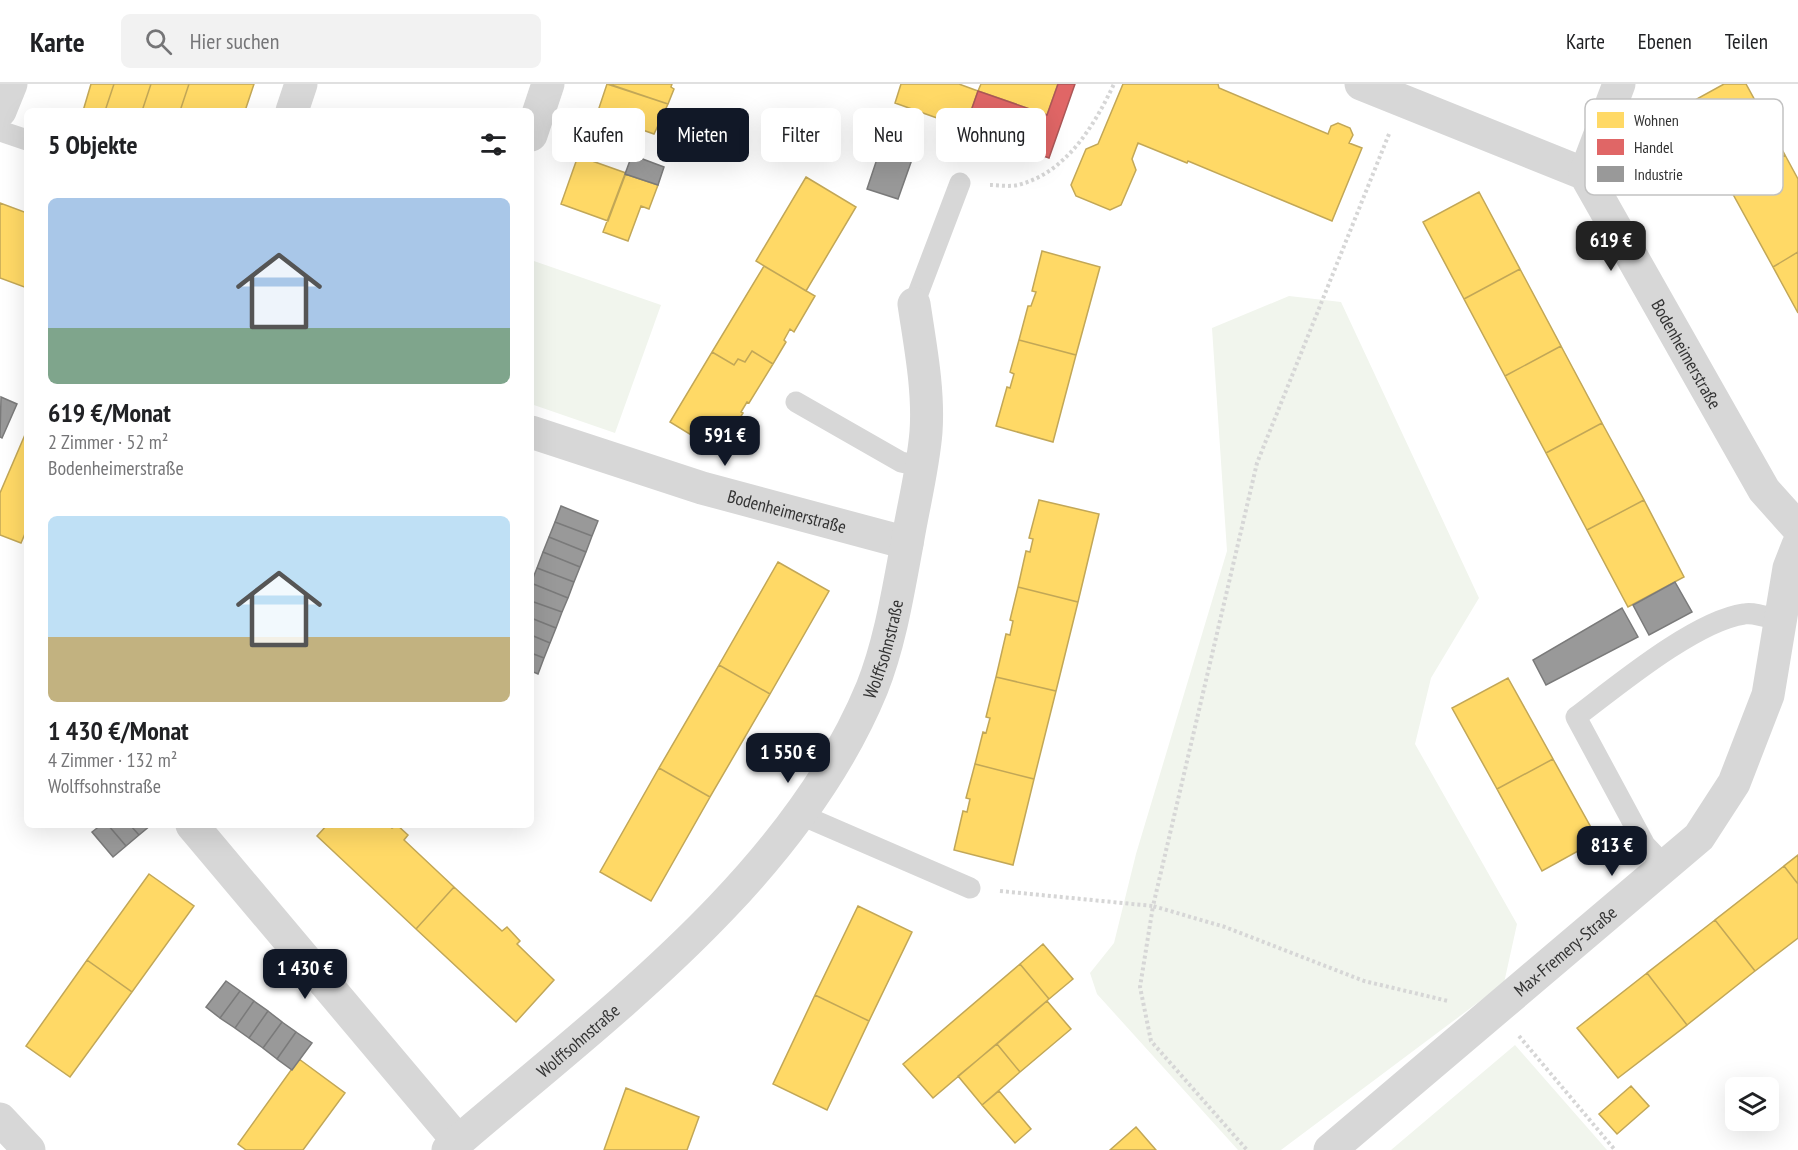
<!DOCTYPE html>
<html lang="de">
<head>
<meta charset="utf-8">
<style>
  body { margin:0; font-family:"PT Sans Narrow",sans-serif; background:#f2f2f2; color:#202124; height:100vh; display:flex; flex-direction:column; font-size:22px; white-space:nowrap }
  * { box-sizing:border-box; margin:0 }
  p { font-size:20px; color:#757577 }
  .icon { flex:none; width:33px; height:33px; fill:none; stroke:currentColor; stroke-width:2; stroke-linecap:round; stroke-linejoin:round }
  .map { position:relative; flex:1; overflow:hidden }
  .details { position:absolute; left:24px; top:24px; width:510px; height:720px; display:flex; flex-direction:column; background:#fff; border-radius:9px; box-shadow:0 6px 24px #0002 }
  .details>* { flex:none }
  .hud { position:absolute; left:552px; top:24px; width:570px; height:54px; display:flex; gap:12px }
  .fabs { position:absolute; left:1725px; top:993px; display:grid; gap:12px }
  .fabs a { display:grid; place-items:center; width:54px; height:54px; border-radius:9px; background:#fff; box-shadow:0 6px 24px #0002; font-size:30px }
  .price { position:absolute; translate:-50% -51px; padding:0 14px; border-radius:12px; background:#111827; color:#fff; font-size:20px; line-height:39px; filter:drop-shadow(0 2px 3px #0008) }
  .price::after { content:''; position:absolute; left:50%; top:36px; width:18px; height:14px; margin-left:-9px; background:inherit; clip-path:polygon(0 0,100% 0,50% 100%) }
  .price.on { background:#222; color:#fff }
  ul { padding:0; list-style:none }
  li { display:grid; align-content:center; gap:12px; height:318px; padding:0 24px }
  li span { display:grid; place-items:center; height:186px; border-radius:9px; color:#555 }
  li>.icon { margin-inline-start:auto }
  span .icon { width:108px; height:108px; fill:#fffc; stroke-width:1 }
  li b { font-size:26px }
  h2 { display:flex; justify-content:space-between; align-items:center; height:72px; padding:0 24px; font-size:26px }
  .tag { padding:0 21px; border-radius:9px; background:#fff; box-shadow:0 6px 24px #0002; font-size:21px; line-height:54px }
  .tag.on { background:#111827; color:#fff }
  header { display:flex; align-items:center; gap:36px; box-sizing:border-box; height:84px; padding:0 30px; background:#fff; border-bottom:2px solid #e0e0e0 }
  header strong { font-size:28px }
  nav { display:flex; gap:33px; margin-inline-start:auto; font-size:21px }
  .search { width:420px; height:54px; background:#f2f2f2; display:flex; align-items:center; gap:15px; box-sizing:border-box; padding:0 21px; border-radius:9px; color:#757577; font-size:22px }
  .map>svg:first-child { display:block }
  .park { fill:#f1f5ed }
  .homes { fill:#ffd966; stroke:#c2a757; stroke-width:1.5 }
  .shops { fill:#e06666; stroke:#ac5757; stroke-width:1.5 }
  .industry { fill:#999; stroke:#7a7a7a; stroke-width:1.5 }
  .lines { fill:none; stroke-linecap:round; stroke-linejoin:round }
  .path { stroke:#d6d6d6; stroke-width:4; stroke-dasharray:3 3; stroke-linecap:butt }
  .lane { stroke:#d7d7d7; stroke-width:21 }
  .street { stroke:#d7d7d7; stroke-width:33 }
  .labels { text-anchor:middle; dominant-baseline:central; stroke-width:6; stroke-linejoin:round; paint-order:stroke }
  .street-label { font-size:18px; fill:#333; stroke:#fff }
  .key { fill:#fff; stroke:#c2c2c2; stroke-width:1.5 }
  .key-label { font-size:16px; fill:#333 }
</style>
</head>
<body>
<header>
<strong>Karte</strong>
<div class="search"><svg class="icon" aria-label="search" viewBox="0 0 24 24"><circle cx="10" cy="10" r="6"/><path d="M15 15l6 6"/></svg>Hier suchen</div>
<nav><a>Karte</a><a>Ebenen</a><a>Teilen</a></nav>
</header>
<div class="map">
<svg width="1798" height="1066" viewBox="0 0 1798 1066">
  <rect width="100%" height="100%" fill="#fff"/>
  <path class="park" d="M 531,176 L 661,221 L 615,349 L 531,320 Z
    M 1289,212 L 1341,218 L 1479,514 L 1431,594 L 1415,660 L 1517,840 L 1504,899 L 1281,1066 L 1238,1066 L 1097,910 L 1090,889 L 1114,859 L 1136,770 L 1227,467 L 1212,244 Z
    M 1515,961 L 1607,1066 L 1391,1066 Z"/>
  <path class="homes" d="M 91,0 L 114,0 L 105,27 L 83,27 Z
    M 114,0 L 151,0 L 142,27 L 105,27 Z
    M 151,0 L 189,0 L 180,27 L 142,27 Z
    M 189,0 L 254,0 L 245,27 L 180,27 Z
    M 607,0 L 668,20 L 654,50 L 597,30 Z
    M 609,0 L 672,0 L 671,3 L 674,5 L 668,20 Z
    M 901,0 L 959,0 L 978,7 L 965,44 L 895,19 Z
    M 981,0 L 1058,0 L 1047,31 L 978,7 Z
    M 1123,0 L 1218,0 L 1219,4 L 1328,50 L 1331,42 L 1338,39 L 1350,44 L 1353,51 L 1349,59 L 1362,64 L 1332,137 L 1188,77 L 1187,79 L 1138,59 L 1132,75 L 1136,86 L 1121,121 L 1110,126 L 1076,112 L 1071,101 L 1086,65 L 1098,60 Z
    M 1724,0 L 1746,0 L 1785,71 L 1729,103 L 1684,22 Z
    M 1785,71 L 1798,95 L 1798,168 L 1773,183 L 1729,103 Z
    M 578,72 L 626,89 L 608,137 L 561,120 Z
    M 625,90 L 658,101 L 649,125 L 641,122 L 628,157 L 603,148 Z
    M 806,93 L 856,123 L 806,207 L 756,177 Z
    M 1479,108 L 1520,185 L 1464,215 L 1423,138 Z
    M 0,119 L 27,129 L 27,204 L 0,194 Z
    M 1042,167 L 1100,183 L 1076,271 L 1019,256 L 1028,222 L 1031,222 L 1036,208 L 1032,207 Z
    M 1798,168 L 1798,229 L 1773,183 Z
    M 764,182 L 815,212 L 794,248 L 790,245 L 784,256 L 786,258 L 773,280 L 752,267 L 745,278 L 738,275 L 734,281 L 712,268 Z
    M 1520,185 L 1561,262 L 1505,292 L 1464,215 Z
    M 1019,256 L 1076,271 L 1053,358 L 996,342 L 1007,303 L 1010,304 L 1014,290 L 1010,288 Z
    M 1561,262 L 1602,339 L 1546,369 L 1505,292 Z
    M 752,267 L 773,280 L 749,319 L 747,318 L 741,328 L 743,329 L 719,368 L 670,338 L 712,268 L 734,281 L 738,275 L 745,278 Z
    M 1602,339 L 1644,416 L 1587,446 L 1546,369 Z
    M 27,346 L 27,445 L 21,459 L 0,451 L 0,409 Z
    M 1039,416 L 1099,430 L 1078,518 L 1018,503 L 1026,467 L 1030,468 L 1033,455 L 1029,454 Z
    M 1644,416 L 1684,493 L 1628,523 L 1587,446 Z
    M 778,478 L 829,507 L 770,610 L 719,581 Z
    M 1018,503 L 1078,518 L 1056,607 L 996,593 L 1006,550 L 1010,551 L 1013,537 L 1010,536 Z
    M 719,581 L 770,610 L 710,713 L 659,684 Z
    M 996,593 L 1056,607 L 1034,695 L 975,680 L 983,648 L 986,649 L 990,634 L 986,633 Z
    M 1508,594 L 1553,675 L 1497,705 L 1452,624 Z
    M 1553,675 L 1598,756 L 1542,787 L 1497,705 Z
    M 975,680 L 1034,695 L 1013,781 L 954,766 L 963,727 L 967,728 L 970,715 L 966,714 Z
    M 659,684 L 710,713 L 651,817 L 600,788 Z
    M 327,741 L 388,741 L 392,744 L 397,741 L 408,751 L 404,756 L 454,803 L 416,845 L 317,752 Z
    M 1798,771 L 1798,800 L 1784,782 Z
    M 1784,782 L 1798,800 L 1798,854 L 1755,887 L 1715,836 Z
    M 149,790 L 194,822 L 132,908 L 87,876 Z
    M 454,803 L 502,847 L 507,843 L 520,857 L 517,860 L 554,896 L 516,938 L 416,845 Z
    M 858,822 L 912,848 L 869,937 L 815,911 Z
    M 1715,836 L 1755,887 L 1687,941 L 1647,889 Z
    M 1043,860 L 1073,895 L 1049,915 L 1020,880 Z
    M 87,876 L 132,908 L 70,993 L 26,962 Z
    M 1020,880 L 1049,915 L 933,1014 L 903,980 Z
    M 1647,889 L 1687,941 L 1618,994 L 1577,944 Z
    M 815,911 L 869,937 L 827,1026 L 773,1000 Z
    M 1047,917 L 1071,945 L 1020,988 L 997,960 Z
    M 997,960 L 1020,988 L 982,1021 L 958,992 Z
    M 299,975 L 345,1009 L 303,1066 L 246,1066 L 238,1060 Z
    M 1631,1002 L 1649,1022 L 1617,1050 L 1599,1030 Z
    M 626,1004 L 699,1033 L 687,1066 L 604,1066 Z
    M 999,1007 L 1031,1045 L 1015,1059 L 982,1021 Z
    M 1136,1043 L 1156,1066 L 1110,1066 Z"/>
  <path class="shops" d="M 1058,0 L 1075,0 L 1049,74 L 965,44 L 978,7 L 1047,31 Z"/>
  <path class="industry" d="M 889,39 L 921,50 L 898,115 L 867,105 Z
    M 632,71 L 664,83 L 658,101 L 625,90 Z
    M 1,313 L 17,320 L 2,354 L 0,353 Z
    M 561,422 L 598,437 L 592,452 L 555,438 Z
    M 555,438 L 592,452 L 586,468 L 549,453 Z
    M 549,453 L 586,468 L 580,483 L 543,468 Z
    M 543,468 L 580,483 L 574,498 L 537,484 Z
    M 537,484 L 574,498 L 568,514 L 531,499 Z
    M 1675,498 L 1692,528 L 1649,551 L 1633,521 Z
    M 531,499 L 568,514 L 562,528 L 531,517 Z
    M 531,517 L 562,528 L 556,544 L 531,534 Z
    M 1622,524 L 1638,553 L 1546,601 L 1533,576 Z
    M 531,534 L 556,544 L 550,559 L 531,551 Z
    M 531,551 L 550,559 L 544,574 L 531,569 Z
    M 531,569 L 544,574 L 538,590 L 531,587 Z
    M 101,741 L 108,741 L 126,762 L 113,773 L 92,748 Z
    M 108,741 L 130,741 L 139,751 L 126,762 Z
    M 130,741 L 151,741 L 139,751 Z
    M 226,897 L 240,907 L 220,934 L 206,923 Z
    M 240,907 L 254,917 L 235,944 L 220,934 Z
    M 254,917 L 268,927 L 249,954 L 235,944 Z
    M 268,927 L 282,938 L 263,964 L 249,954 Z
    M 282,938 L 296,948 L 277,975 L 263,964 Z
    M 296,948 L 312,959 L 292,986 L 277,975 Z"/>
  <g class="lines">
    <path class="path" d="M 1389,50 L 1257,379 L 1153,822 L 1225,843 L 1364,897 L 1448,917
      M 990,101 C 998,101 1009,103 1018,101 C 1066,89 1094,42 1114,0
      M 1000,807 L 1153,822 L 1140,903 L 1151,957 L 1247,1066
      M 1519,952 L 1615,1066"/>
    <path class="lane" d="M 0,47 L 27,56
      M 914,220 L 960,99
      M 796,318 L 901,378 L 920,382
      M 799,730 L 970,804
      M 1665,782 L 1645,761 L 1576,633 C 1617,602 1695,537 1744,530 C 1755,528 1769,534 1780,537"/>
    <g class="street">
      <path id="s1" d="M 1361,0 L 1585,90 L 1764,406 L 1798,444"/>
      <path d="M 0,27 L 11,0"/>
      <path d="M 292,27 L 301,0"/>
      <path d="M 531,51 L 548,0"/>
      <path d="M 1585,90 L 1619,0"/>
      <path id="s2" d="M 531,348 L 702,404 L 907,459"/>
      <path d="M 192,741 L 458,1057"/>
      <path d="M 0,1035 L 29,1066"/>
      <path id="s3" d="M 448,1066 C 600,935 793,796 872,604 C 890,559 898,508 907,460 C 913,423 923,385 926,348 C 929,306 920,261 914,220"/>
      <path id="s4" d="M 1330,1066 L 1699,753 L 1734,699 L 1768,611 L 1789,484 L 1798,461"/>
    </g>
  </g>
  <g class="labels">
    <g class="street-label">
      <text stroke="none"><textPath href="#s1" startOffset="448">Bodenheimerstraße</textPath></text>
      <text stroke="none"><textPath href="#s2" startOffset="268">Bodenheimerstraße</textPath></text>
      <text stroke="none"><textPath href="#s3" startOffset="674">Wolffsohnstraße</textPath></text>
      <text stroke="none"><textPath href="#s4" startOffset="308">Max-Fremery-Straße</textPath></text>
      <text stroke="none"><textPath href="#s3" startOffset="170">Wolffsohnstraße</textPath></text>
    </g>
  </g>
  <rect x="1585" y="15" width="198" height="96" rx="9" class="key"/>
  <rect x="1597" y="28" width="27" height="16" fill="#ffd966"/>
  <rect x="1597" y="55" width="27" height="16" fill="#e06666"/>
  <rect x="1597" y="82" width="27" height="16" fill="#999"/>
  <g class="key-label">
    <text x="1634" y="42">Wohnen</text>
    <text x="1634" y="69">Handel</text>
    <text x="1634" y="96">Industrie</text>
  </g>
</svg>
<div class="fabs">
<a><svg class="icon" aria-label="layers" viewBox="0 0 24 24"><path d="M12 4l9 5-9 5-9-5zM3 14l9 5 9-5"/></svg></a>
</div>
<b class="price on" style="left:1611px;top:188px">619 €</b>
<b class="price" style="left:725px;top:383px">591 €</b>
<b class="price" style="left:788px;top:700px">1 550 €</b>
<b class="price" style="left:1612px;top:793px">813 €</b>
<b class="price" style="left:305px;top:916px">1 430 €</b>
<div class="hud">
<a class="tag">Kaufen</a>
<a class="tag on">Mieten</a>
<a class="tag">Filter</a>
<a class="tag">Neu</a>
<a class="tag">Wohnung</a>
</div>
<section class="details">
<h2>5 Objekte<svg class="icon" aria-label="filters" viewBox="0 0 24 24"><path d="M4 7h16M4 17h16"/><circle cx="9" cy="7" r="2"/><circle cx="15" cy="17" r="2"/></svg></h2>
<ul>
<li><span style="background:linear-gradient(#a9c7e8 70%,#7fa58c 0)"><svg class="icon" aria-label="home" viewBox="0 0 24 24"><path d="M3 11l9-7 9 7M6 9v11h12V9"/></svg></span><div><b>619 €/Monat</b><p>2 Zimmer · 52 m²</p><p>Bodenheimerstraße</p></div></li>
<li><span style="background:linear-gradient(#bfe0f5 65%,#c2b280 0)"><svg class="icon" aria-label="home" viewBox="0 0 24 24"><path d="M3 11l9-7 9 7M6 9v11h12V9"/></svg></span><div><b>1 430 €/Monat</b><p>4 Zimmer · 132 m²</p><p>Wolffsohnstraße</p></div></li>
</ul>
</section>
</div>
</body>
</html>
